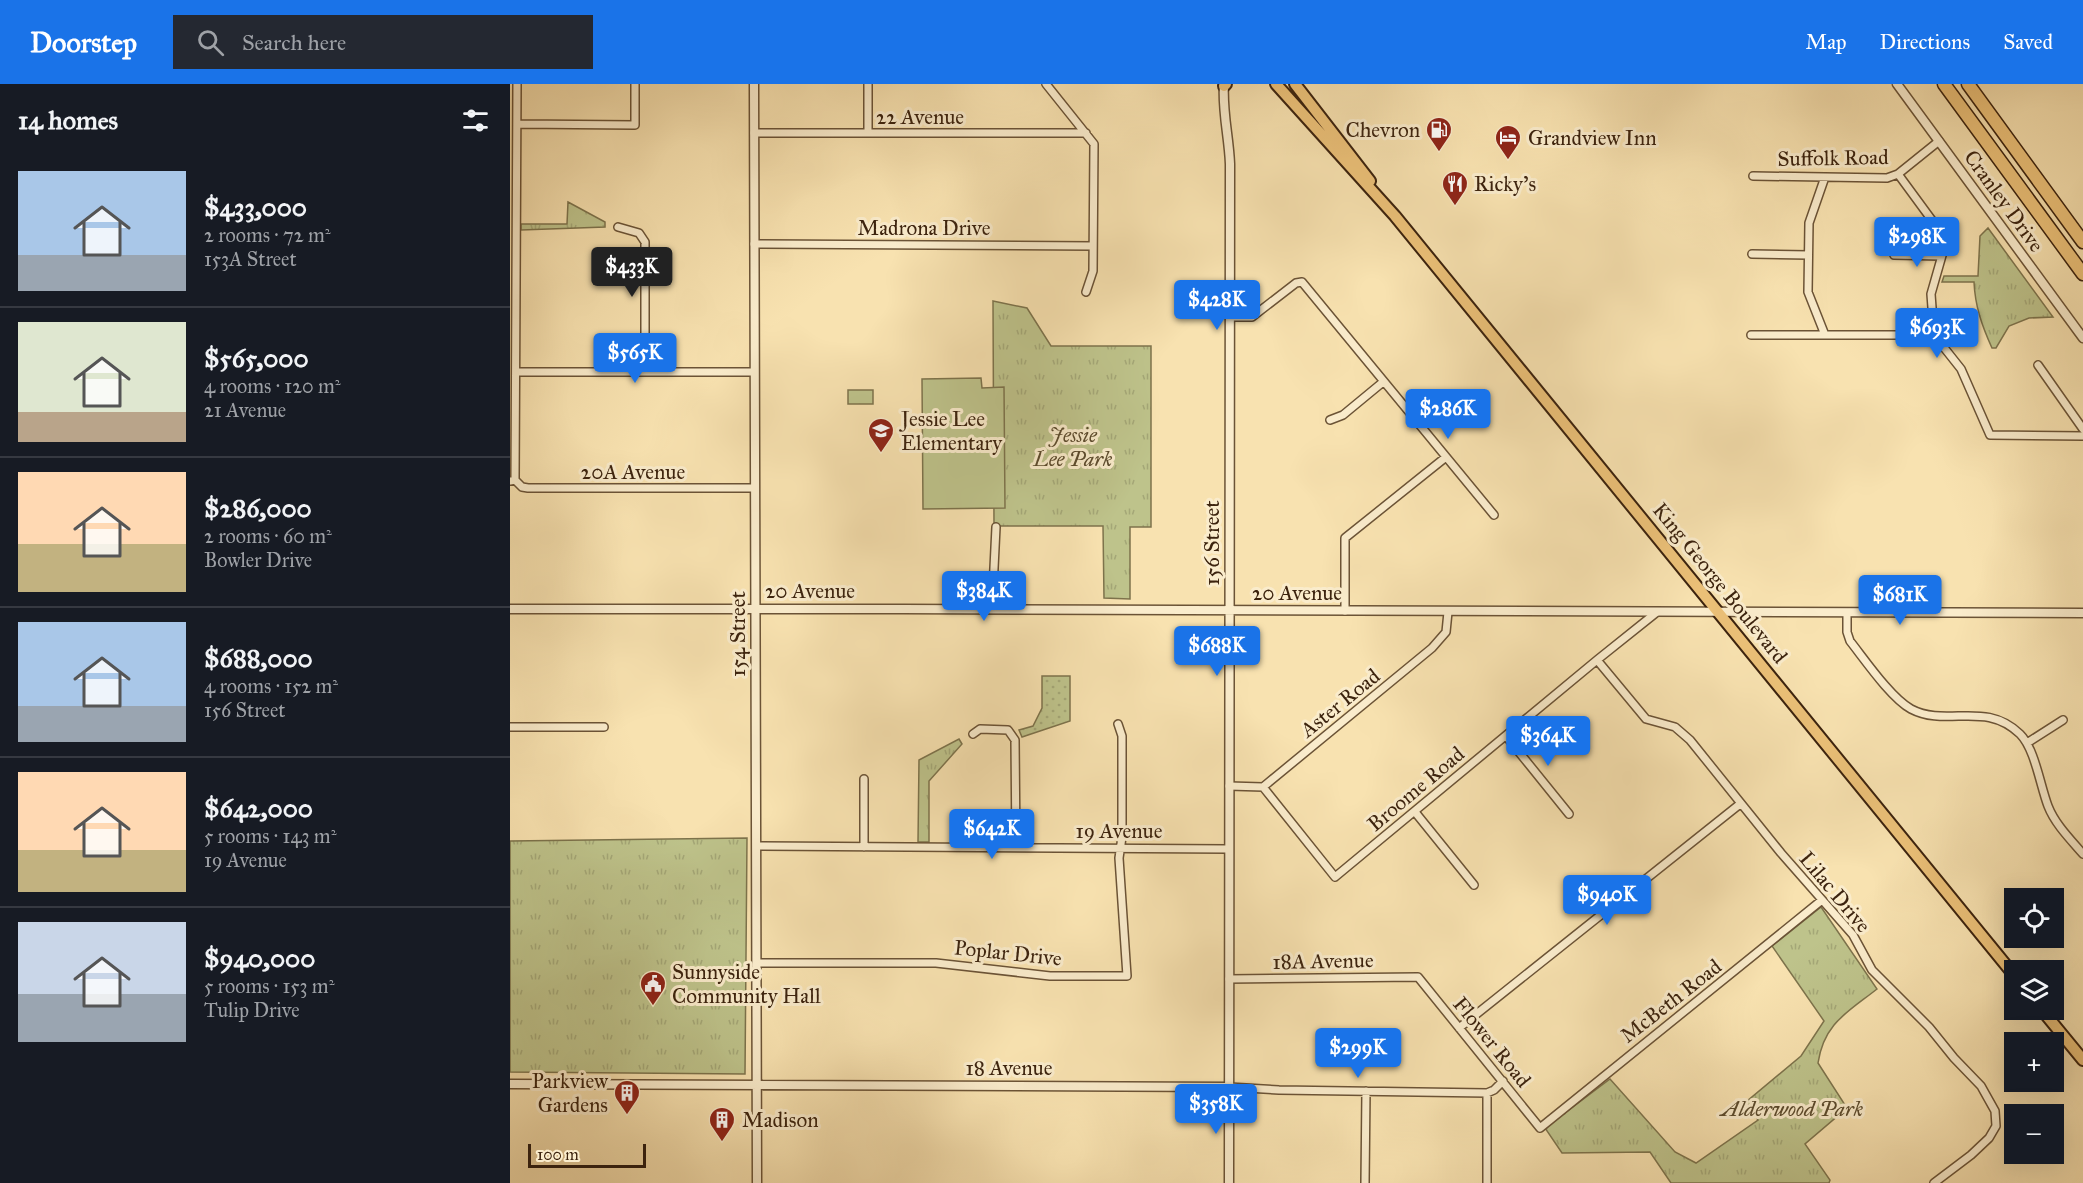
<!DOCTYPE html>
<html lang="en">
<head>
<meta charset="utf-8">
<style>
  body { margin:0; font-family:"IM FELL Great Primer",serif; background:#242831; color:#f1f3f6; height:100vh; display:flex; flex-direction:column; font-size:22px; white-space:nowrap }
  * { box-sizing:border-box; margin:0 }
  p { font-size:20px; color:#9ea1a6 }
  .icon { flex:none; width:33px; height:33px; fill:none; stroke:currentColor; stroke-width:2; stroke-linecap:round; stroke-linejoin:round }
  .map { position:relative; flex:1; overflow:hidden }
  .drawer { display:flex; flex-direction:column; background:#171b24; width:510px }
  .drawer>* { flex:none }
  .tools { position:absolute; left:1494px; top:804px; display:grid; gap:12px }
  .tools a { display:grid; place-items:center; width:60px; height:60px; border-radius:0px; background:#171b24; box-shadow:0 6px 24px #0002; font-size:30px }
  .scale { position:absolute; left:18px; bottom:15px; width:118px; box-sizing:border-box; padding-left:6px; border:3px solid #3c230e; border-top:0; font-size:16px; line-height:21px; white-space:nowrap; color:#3c230e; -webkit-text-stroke:4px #faeccc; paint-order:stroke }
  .price { position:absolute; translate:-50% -51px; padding:0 14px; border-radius:6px; background:#1a73e8; color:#fff; font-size:20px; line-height:39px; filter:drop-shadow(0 2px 3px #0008) }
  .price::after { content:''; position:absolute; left:50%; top:36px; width:18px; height:14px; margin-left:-9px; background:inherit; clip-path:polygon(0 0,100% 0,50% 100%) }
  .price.on { background:#222; color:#fff }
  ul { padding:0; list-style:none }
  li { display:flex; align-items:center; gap:18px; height:150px; padding:0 18px }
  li+li { border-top:2px solid #363941 }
  li span { display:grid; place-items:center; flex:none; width:168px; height:120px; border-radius:0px; color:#555 }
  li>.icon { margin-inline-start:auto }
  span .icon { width:72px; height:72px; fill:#fffc; stroke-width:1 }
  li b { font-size:26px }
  h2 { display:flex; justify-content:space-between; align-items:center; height:72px; padding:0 18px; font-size:26px }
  header { display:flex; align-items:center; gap:36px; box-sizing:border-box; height:84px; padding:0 30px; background:#1a73e8; color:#fff }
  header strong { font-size:28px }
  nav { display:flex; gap:33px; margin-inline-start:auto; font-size:21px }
  .search { width:420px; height:54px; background:#242831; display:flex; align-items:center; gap:15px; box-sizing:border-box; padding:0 21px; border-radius:0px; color:#9ea1a6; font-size:22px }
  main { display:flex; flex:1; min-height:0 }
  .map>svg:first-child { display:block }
  .grass { fill:url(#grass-dots); stroke:#7d734c; stroke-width:1.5 }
  .park { fill:url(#park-tufts); stroke:#7d734c; stroke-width:1.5 }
  .garden { fill:#bec38b; stroke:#7d734c; stroke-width:1.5 }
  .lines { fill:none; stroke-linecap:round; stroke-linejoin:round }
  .minor-casing { stroke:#6b5336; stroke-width:10 }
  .tertiary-casing { stroke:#6b5336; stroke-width:11 }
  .primary-casing { stroke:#3c230e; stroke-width:14 }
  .motorway-casing { stroke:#3c230e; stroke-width:15 }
  .minor { stroke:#faeccc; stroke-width:7 }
  .tertiary { stroke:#faeccc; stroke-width:8 }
  .primary { stroke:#ecc178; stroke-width:10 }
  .motorway { stroke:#ecc178; stroke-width:12 }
  .labels { text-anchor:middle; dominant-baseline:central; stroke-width:6; stroke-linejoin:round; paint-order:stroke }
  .street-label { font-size:21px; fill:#3c230e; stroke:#faeccc }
  .poi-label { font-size:21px; fill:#3c230e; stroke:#faeccc; text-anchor:start }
  .park-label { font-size:21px; font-style:italic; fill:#5c4b2d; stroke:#faeccc }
</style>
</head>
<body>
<header>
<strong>Doorstep</strong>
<div class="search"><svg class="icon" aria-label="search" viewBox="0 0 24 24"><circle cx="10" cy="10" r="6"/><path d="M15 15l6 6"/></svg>Search here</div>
<nav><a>Map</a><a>Directions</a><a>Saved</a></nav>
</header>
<main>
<section class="drawer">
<h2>14 homes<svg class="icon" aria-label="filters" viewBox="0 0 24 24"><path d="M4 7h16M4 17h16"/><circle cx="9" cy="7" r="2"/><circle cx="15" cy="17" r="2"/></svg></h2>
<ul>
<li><span style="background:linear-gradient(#a9c7e8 70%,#9aa5b1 0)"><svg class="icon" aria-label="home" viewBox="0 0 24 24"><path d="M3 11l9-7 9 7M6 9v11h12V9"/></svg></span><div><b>$433,000</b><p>2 rooms · 72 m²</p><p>153A Street</p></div></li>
<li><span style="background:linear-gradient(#dfe7d0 75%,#b9a48a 0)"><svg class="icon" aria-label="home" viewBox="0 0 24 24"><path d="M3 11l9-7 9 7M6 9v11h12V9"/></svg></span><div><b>$565,000</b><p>4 rooms · 120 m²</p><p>21 Avenue</p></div></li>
<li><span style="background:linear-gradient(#ffd9b3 60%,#c2b280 0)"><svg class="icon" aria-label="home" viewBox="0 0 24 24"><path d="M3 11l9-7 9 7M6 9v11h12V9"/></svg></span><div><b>$286,000</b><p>2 rooms · 60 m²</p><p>Bowler Drive</p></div></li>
<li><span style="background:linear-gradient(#a9c7e8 70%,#9aa5b1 0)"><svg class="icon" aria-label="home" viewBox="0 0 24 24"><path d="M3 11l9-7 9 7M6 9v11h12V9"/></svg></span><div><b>$688,000</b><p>4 rooms · 152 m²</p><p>156 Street</p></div></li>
<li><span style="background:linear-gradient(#ffd9b3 65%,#c2b280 0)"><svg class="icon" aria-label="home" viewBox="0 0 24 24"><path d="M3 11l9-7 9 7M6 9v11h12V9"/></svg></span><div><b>$642,000</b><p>5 rooms · 143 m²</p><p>19 Avenue</p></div></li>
<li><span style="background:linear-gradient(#c9d6e8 60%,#9aa5b1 0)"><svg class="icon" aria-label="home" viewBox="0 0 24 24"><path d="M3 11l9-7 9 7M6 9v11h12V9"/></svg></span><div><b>$940,000</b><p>5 rooms · 153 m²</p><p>Tulip Drive</p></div></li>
</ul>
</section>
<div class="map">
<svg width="1573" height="1099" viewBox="0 0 1573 1099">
  <defs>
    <pattern id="grass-dots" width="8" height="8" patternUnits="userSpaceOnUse" patternTransform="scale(1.5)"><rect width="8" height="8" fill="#bec38b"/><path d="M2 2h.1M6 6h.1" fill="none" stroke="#a4a777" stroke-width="1.8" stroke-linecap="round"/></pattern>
    <pattern id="park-tufts" width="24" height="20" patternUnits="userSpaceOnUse" patternTransform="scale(1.5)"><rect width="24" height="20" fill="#bec38b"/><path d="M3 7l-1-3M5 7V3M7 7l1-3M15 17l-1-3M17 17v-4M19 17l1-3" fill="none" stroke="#a4a777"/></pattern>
  </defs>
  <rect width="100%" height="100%" fill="#f8e2b0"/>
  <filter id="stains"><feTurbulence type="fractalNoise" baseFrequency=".00333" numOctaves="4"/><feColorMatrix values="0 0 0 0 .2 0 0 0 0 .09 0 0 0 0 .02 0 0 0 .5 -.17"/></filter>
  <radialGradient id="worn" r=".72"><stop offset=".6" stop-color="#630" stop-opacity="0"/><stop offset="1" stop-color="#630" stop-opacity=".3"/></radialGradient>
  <path class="grass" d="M 532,592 L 560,592 L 560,637 L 512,653 L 509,646 L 523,642 L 532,624 Z"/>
  <path class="park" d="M 58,118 L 95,138 L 95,143 L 11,146 L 11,140 L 57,140 Z
    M 1478,144 L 1543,233 L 1519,234 L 1499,242 L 1486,264 L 1482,264 C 1472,242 1465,222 1464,198 L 1432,198 L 1434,192 L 1468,192 L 1470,152 Z
    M 483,217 L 517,224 L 541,262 L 641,262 L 641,443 L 620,443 L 620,515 L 594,514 L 593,442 L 484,442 Z
    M 338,306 L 363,306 L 363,320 L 338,320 Z
    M 449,655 L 452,660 L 419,697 L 419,758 L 408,758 L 409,676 Z
    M 237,754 L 235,990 L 0,988 L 0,757 Z
    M 1311,823 L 1367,905 C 1338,928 1314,939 1308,979 L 1337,1024 L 1295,1060 L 1320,1096 L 1319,1099 L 1161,1099 L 1140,1068 L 1052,1069 L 1035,1044 L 1100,995 L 1165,1068 L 1186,1079 L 1248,1036 L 1236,1018 L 1291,972 L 1314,937 L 1262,862 Z"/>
  <path class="garden" d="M 471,294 L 472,304 L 494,303 L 495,424 L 413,425 L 412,295 Z"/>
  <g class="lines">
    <defs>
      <path id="minor" d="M 358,0 L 358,49
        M 536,0 L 584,60 L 583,187 L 576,208
        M 7,40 L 125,41 L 125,0
        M 244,49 L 576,49
        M 1388,90 L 1435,154 L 1435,161 L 1421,210 L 1424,251 L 1451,285 L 1480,351 L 1573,352
        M 1243,92 L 1377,94 L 1388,90 L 1429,57
        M 1315,93 L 1299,139 L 1298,208 L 1315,251
        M 108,143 L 129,149 L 135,158 L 135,287
        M 244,160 L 583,162
        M 1242,170 L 1298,171
        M 1384,171 L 1431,172
        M 720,233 L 742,233 L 786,199 L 792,198 L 984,431
        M 1241,251 L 1424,251
        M 1528,281 L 1573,345
        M 6,288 L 244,288
        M 820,336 L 833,331 L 873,298
        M 5,396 L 12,403 L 18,404 L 244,404
        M 0,397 L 5,396 L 7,0
        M 482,525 L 486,443
        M 835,527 L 835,454 L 936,373
        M 1337,529 L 1337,548 L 1340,557 C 1355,576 1381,614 1401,625 C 1437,644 1475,616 1510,650 C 1525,665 1530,701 1538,722 C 1545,740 1560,755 1573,770
        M 1087,576 L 1136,635 L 1165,643 L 1180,656 L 1271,769 L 1343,851 L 1362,886 L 1419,943 L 1444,974 L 1471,1002 L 1485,1027 L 1486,1042 L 1479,1054 L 1461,1071 L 1424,1099
        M 0,643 L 94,643
        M 463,650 L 470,645 L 498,646 L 505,656 L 506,763
        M 996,652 L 1059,730
        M 1517,659 L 1553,636
        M 719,702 L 753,703 L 922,564 L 936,548 L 938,528
        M 753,703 L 825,793 L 1087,576 L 1147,528
        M 905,728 L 964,801
        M 247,762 L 718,765
        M 354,763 L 354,695
        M 247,879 L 426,879 L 540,892 L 617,892 L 609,774 L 612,753 L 612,652 L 608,640
        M 719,895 L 908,893 L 1030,1044 L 1312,816
        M 949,944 L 1230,720
        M 719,1003 L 769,1006 L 977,1009 L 984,1006 L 993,997
        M 977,1009 L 977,1099
        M 855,1099 L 856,1007"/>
      <path id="tertiary" d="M 244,0 L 247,1099
        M 714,0 C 712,27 719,53 720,80 L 719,1099
        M 1387,0 L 1573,254
        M 0,525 L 393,525 L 1573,529
        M 0,1000 L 719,1003"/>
      <path id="primary" d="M 766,0 L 885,132 L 1504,891
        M 785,0 L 860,97
        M 714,2 L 716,0
        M 1532,926 L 1573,976"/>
      <path id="motorway" d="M 1434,0 L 1573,190
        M 1458,0 L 1573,158"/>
    </defs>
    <use href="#minor" class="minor-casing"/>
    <use href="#tertiary" class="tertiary-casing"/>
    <use href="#primary" class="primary-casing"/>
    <use href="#motorway" class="motorway-casing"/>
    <use href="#minor" class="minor"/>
    <use href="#tertiary" class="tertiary"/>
    <use href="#primary" class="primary"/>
    <use href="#motorway" class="motorway"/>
  </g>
  <defs>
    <symbol id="fuel-pin" viewBox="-11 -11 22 30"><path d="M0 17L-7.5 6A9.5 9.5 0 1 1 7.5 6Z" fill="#8f2418" stroke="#faeccc"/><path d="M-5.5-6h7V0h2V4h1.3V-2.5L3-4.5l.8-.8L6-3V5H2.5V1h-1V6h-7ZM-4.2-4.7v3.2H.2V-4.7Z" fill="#fff"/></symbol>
    <symbol id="hotel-pin" viewBox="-11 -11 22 30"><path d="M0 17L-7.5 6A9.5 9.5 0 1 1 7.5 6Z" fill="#8f2418" stroke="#faeccc"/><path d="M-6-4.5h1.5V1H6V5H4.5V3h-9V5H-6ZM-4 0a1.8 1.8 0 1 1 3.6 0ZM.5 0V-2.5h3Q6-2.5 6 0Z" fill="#fff"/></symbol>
    <symbol id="restaurant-pin" viewBox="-11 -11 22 30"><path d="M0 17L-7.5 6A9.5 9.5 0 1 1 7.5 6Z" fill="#8f2418" stroke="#faeccc"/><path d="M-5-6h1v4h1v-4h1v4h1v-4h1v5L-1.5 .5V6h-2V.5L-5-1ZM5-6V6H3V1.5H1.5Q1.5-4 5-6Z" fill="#fff"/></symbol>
    <symbol id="school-pin" viewBox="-11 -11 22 30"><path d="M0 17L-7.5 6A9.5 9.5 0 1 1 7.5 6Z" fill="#8f2418" stroke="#faeccc"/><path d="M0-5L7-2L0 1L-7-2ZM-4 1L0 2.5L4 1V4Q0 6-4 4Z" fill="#fff"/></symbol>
    <symbol id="civic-pin" viewBox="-11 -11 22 30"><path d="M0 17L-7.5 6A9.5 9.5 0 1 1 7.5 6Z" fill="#8f2418" stroke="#faeccc"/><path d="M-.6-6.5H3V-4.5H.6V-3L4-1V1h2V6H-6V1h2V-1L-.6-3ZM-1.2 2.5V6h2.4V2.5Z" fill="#fff"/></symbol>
    <symbol id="building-pin" viewBox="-11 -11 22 30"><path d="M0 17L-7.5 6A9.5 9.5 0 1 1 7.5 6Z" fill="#8f2418" stroke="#faeccc"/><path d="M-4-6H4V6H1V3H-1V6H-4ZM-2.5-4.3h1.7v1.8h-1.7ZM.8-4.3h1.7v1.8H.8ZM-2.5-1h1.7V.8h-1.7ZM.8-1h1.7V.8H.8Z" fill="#fff"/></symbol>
  </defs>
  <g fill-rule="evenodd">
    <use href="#fuel-pin" x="914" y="31" width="30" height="40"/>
    <use href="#hotel-pin" x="983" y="39" width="30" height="40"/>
    <use href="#restaurant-pin" x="930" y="85" width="30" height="40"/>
    <use href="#school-pin" x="356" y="332" width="30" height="40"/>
    <use href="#civic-pin" x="128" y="885" width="30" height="40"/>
    <use href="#building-pin" x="102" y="994" width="30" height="40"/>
    <use href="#building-pin" x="197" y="1021" width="30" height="40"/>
  </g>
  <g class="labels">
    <g class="street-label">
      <text x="410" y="33">22 Avenue</text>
      <text transform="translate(1323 74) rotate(-1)">Suffolk Road</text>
      <text transform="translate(1494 117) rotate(54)">Cranley Drive</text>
      <text x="414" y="144">Madrona Drive</text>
      <text x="123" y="388">20A Avenue</text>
      <text transform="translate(702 459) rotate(-90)">156 Street</text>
      <text transform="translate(1210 499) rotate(51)">King George Boulevard</text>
      <text x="300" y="507">20 Avenue</text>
      <text x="787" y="509">20 Avenue</text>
      <text transform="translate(228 550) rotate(-90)">154 Street</text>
      <text transform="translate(830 619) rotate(-39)">Aster Road</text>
      <text transform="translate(906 705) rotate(-40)">Broome Road</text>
      <text x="609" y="747">19 Avenue</text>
      <text transform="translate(1325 808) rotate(50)">Lilac Drive</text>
      <text transform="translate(498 869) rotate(6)">Poplar Drive</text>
      <text transform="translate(813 877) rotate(-1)">18A Avenue</text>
      <text transform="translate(1161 917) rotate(-38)">McBeth Road</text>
      <text transform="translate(982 958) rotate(51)">Flower Road</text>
      <text x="499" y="984">18 Avenue</text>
    </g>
    <g class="poi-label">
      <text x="910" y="46" text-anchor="end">Chevron</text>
      <text x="1018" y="54">Grandview Inn</text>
      <text x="964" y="100">Ricky's</text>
      <text x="391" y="335">Jessie Lee<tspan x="391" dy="24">Elementary</tspan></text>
      <text x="162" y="888">Sunnyside<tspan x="162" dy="24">Community Hall</tspan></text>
      <text x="98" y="997" text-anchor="end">Parkview<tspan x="98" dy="24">Gardens</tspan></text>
      <text x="232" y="1036">Madison</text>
    </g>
    <g class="park-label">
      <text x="563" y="351">Jessie<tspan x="563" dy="24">Lee Park</tspan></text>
      <text x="1282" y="1025">Alderwood Park</text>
    </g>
  </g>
  <rect width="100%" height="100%" filter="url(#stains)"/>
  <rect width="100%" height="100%" fill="url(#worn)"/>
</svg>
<div class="tools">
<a><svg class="icon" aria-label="locate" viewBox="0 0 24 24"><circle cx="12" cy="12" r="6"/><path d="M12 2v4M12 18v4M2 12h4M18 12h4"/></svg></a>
<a><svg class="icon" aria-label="layers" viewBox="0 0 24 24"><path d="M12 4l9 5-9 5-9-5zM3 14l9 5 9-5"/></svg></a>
<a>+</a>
<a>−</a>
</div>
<div class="scale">100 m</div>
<b class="price" style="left:1407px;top:184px">$298K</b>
<b class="price on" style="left:122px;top:214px">$433K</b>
<b class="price" style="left:707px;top:247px">$428K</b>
<b class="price" style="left:1427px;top:275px">$693K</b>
<b class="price" style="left:125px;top:300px">$565K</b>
<b class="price" style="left:938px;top:356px">$286K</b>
<b class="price" style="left:474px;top:538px">$384K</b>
<b class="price" style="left:1390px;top:542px">$681K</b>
<b class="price" style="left:707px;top:593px">$688K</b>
<b class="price" style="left:1038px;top:683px">$364K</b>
<b class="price" style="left:482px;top:776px">$642K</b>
<b class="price" style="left:1097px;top:842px">$940K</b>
<b class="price" style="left:848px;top:995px">$299K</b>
<b class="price" style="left:706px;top:1051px">$358K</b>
</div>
</main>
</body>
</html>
